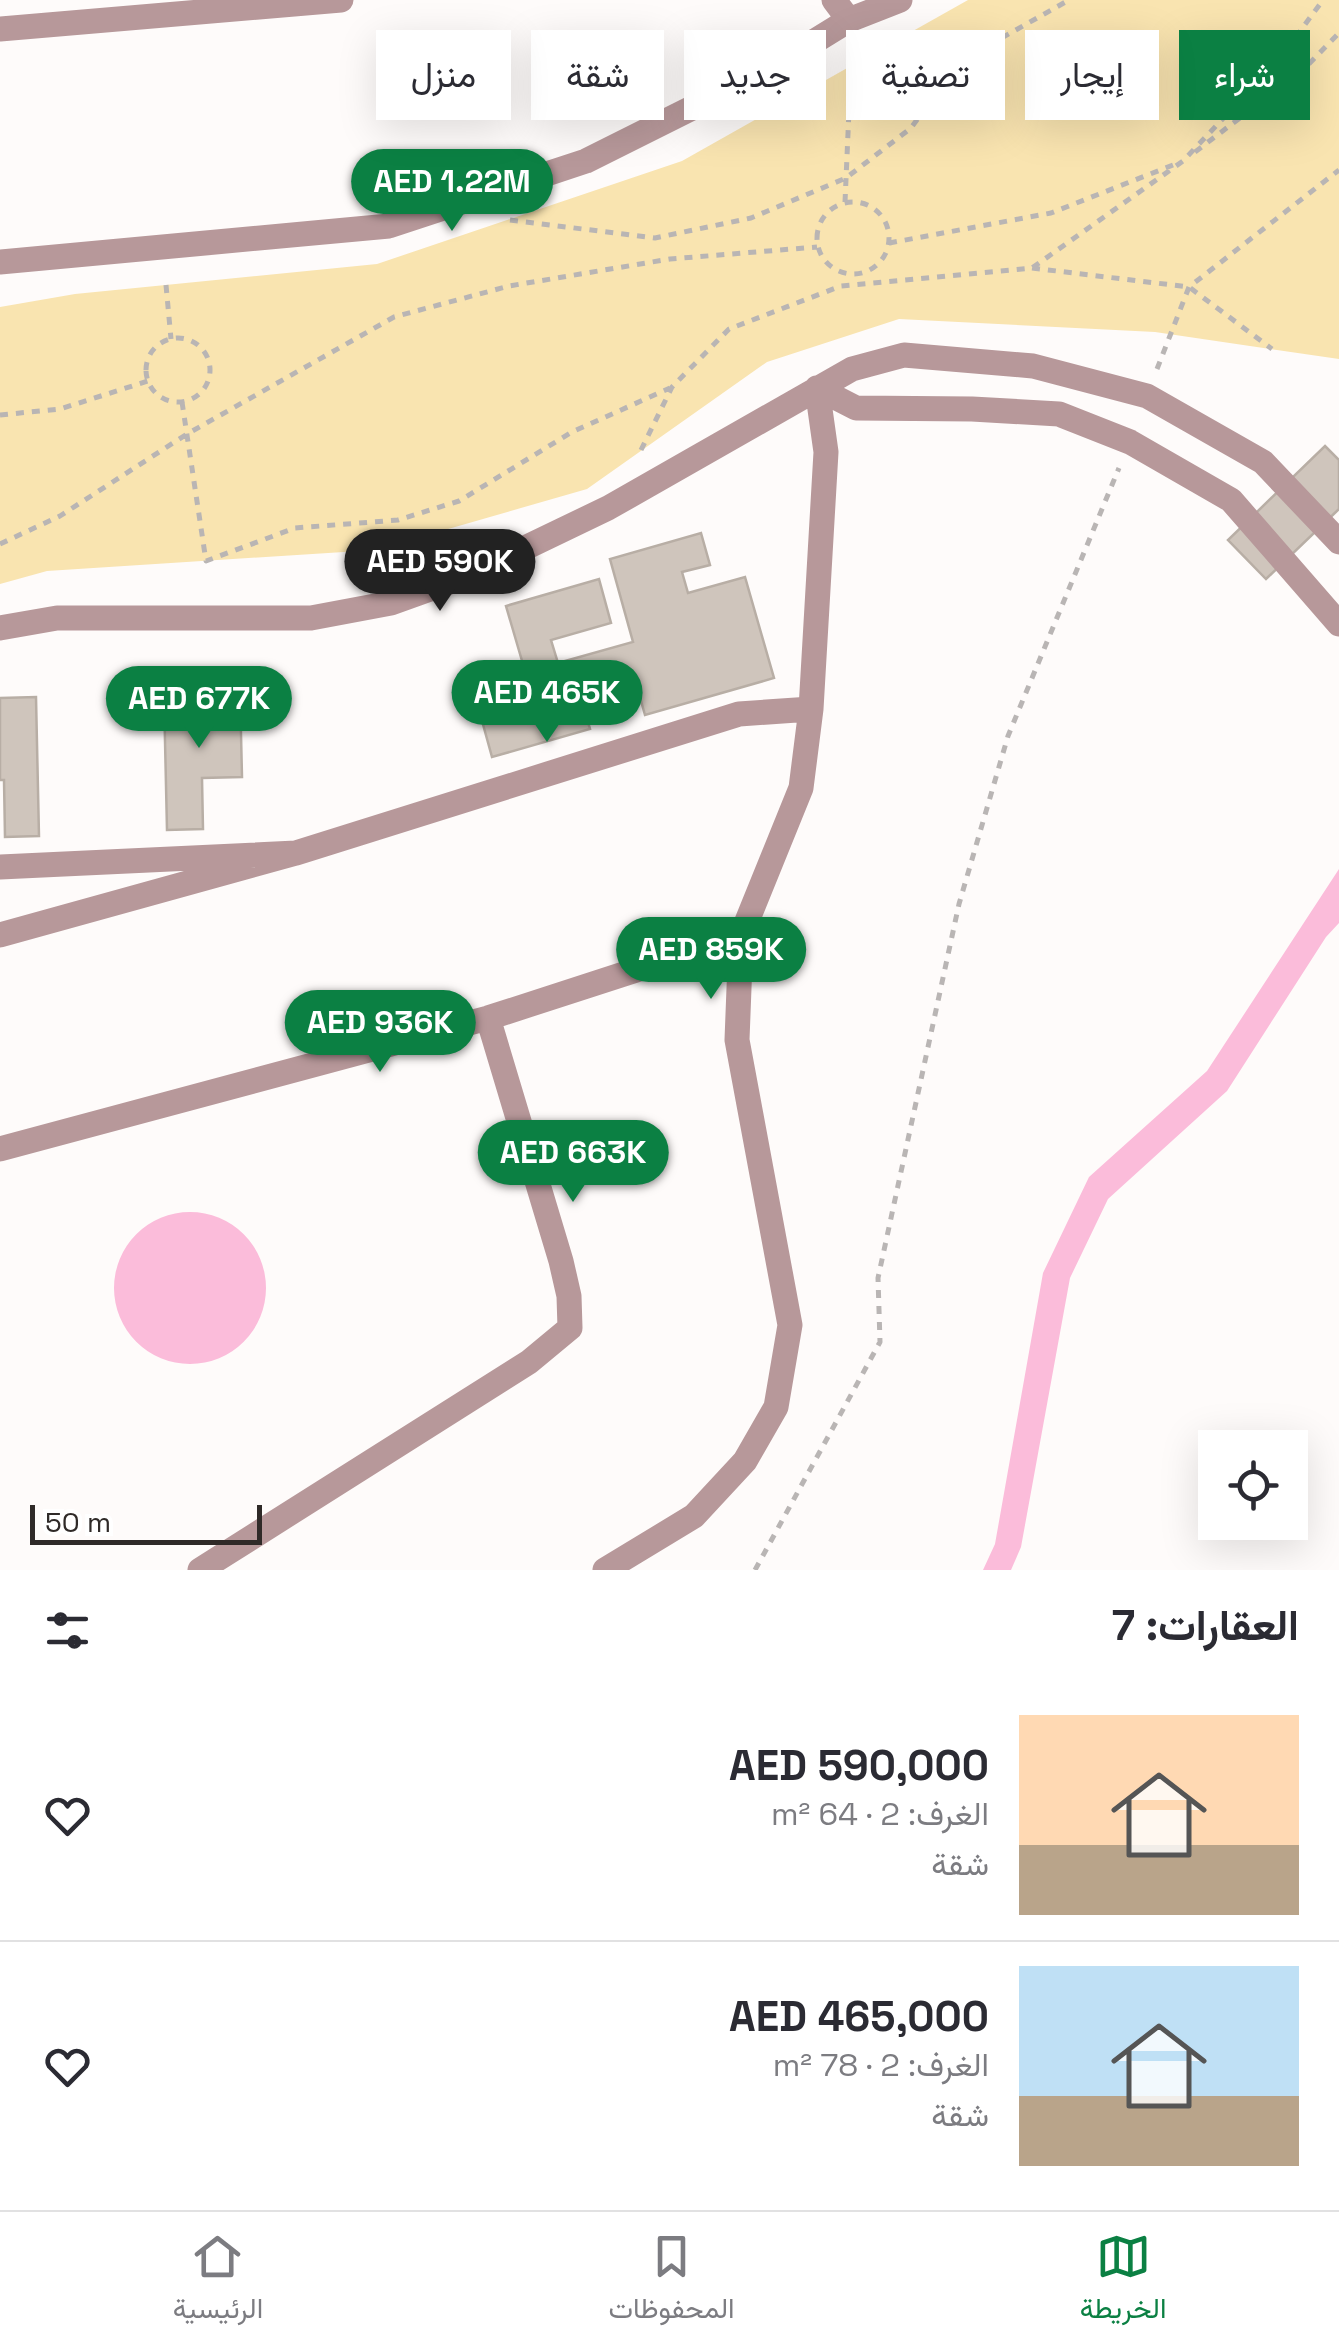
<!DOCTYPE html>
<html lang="ar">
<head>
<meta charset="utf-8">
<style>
  body { margin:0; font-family:"Space Grotesk",Vazirmatn,sans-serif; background:#f2f2f3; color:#2b2b33; direction:rtl; height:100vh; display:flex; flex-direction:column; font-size:38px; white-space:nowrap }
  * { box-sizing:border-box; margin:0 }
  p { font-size:32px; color:#7c7c81 }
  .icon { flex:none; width:55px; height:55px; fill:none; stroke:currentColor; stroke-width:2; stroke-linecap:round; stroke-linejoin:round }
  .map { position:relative; height:1570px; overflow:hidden; direction:ltr }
  .side { display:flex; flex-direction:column; background:#fff; flex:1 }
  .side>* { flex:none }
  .guide { position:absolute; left:30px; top:30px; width:1280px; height:90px; direction:rtl; display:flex; gap:20px }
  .tools { position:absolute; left:1198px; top:1430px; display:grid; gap:20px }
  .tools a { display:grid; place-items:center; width:110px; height:110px; border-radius:0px; background:#fff; box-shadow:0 10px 40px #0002; font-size:50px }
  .scale { position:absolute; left:30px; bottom:25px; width:232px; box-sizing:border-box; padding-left:10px; border:5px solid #2f2a28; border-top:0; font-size:28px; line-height:35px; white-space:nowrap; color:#2f2a28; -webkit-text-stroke:8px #fff; paint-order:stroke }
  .price { position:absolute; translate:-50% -85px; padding:0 22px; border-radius:35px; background:#0b8043; color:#fff; font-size:32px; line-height:65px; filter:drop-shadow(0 2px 5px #0008) }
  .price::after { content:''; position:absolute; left:50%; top:60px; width:30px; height:22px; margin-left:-15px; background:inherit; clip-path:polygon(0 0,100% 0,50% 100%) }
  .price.on { background:#222; color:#fff }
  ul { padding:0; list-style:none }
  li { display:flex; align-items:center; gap:30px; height:250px; padding:0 40px }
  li+li { border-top:2px solid #e1e1e2 }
  li span { display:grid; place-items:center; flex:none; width:280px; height:200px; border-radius:0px; color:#555 }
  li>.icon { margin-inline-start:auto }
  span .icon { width:120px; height:120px; fill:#fffc; stroke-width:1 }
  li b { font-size:42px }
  h2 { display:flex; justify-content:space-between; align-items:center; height:120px; padding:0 40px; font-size:42px }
  .pill { padding:0 35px; border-radius:0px; background:#fff; box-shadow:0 10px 40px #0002; font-size:35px; line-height:90px }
  .pill.on { background:#0b8043; color:#fff }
  .tab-bar { display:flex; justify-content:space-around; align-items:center; height:140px; border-top:2px solid #e1e1e2; background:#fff; font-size:28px; color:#7c7c81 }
  .tab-bar a { display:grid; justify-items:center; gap:5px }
  .tab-bar .on { color:#0b8043 }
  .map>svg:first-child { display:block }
  .green { fill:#f9e4b0 }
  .water { fill:#fbbcda }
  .building { fill:#cfc5bc; stroke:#b8aea5; stroke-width:2.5 }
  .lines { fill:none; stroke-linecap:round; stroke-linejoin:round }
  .path { stroke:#b9b5b4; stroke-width:5; stroke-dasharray:8 8; stroke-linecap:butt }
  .minor { stroke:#b7989a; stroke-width:25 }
</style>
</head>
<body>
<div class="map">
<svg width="1339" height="1570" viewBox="0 0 1339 1570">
  <rect width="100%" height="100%" fill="#fefbfa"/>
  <path class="green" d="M 968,0 L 1339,0 L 1339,359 L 1155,332 L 899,319 L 767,362 L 587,489 L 375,550 L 47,571 L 0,584 L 0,307 L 75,294 L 377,264 L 682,161 Z"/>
  <path class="water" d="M 1339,869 L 1339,923 L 1326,937 L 1227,1091 L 1108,1199 L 1070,1278 L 1021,1547 L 1011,1570 L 983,1570 L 995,1544 L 1043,1273 L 1089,1177 L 1207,1071 Z
    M114 1288a76 76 0 1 1 152 0a76 76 0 1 1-152 0Z"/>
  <path class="building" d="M 1325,446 L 1339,460 L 1339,509 L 1266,579 L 1228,540 Z
    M 701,533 L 710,565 L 682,572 L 688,593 L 745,577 L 774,678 L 645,715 L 634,676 L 579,692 L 590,729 L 492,757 L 481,717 L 534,702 L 506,606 L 599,579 L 611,623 L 551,640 L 558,663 L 633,642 L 610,559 Z
    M 211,690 L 240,690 L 242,777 L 202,778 L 203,829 L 167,830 L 164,696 L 211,695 Z
    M 36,697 L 39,836 L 5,837 L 4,780 L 0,780 L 0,698 Z"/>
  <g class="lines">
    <path class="path" d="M 1195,152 L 1303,70 L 1339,33
      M817 238a36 36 0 1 1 72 0a36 36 0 1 1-72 0Z
      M 845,202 L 851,65
      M 510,220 L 655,238 L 751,218 L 846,178 L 911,128 L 959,62 L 1069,0
      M 889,243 L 1051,213 L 1173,165
      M 1032,268 L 1189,287 L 1272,349
      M 166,285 L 171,339
      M146 370a32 32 0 1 1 64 0a32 32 0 1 1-64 0Z
      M 1157,369 L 1189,287 L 1339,170
      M 182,402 L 206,561 L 295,528 L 398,520 L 459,501 L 572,432 L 670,388
      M 0,415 L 60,409 L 148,381
      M 641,450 L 672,387 L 729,329 L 841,286 L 1032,268 L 1183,161 L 1281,57 L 1323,0
      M 0,544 L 60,516 L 187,434 L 394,317 L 509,286 L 670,259 L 817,247
      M 755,1570 L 880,1342 L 878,1278 L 959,904 L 1008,736 L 1119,468"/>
    <path class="minor" d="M 834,0 L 849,20
      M 0,29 L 341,0
      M 0,262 L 389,226 L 586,161 L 768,70 L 849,20 L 900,0
      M 817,388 L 856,408 L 972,409 L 1059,414 L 1130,442 L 1231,500 L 1339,624
      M 0,628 L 57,618 L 311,618 L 391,603 L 469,575 L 608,508 L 852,369 L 904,355 L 1033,366 L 1147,396 L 1263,462 L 1339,542
      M 296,853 L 739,714 L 811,709
      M 0,867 L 296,853 L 0,935
      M 0,1149 L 488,1018 L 741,936
      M 200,1570 L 529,1362 L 570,1328 L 569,1296 L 561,1261 L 488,1018
      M 605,1570 L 694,1516 L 745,1461 L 776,1407 L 790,1325 L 737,1040 L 741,936 L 801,788 L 811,709 L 826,452 L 817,388"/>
  </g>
</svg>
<div class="tools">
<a><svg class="icon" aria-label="locate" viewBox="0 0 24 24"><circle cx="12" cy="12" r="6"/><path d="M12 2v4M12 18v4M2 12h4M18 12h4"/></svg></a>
</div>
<div class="scale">50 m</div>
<b class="price" style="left:452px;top:234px">AED 1.22M</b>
<b class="price on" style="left:440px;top:614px">AED 590K</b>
<b class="price" style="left:547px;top:745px">AED 465K</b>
<b class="price" style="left:199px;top:751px">AED 677K</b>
<b class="price" style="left:711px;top:1002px">AED 859K</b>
<b class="price" style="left:380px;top:1075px">AED 936K</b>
<b class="price" style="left:573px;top:1205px">AED 663K</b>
<div class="guide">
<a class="pill on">شراء</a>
<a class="pill">إيجار</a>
<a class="pill">تصفية</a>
<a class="pill">جديد</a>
<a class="pill">شقة</a>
<a class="pill">منزل</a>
</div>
</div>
<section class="side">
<h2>العقارات: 7<svg class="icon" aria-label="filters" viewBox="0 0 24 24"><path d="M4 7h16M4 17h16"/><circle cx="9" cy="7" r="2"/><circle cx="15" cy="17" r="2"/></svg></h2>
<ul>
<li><span style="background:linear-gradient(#ffd9b3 65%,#b9a48a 0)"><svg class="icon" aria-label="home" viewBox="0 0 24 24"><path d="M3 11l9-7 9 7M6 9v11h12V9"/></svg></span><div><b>AED 590,000</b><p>الغرف: 2 · 64 m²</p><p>شقة</p></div><svg class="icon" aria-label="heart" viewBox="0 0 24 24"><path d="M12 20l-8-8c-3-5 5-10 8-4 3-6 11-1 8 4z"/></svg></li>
<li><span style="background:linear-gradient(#bfe0f5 65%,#b9a48a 0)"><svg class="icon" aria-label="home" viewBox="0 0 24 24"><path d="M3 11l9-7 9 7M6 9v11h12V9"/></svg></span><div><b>AED 465,000</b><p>الغرف: 2 · 78 m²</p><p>شقة</p></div><svg class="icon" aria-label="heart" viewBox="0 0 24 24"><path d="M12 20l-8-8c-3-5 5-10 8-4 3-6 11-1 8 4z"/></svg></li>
</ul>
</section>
<nav class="tab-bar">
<a class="on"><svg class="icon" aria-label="map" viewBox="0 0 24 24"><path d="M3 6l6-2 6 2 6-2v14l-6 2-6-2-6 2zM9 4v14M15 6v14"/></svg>الخريطة</a>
<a><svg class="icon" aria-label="saved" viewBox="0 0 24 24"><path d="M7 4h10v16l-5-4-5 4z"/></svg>المحفوظات</a>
<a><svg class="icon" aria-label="home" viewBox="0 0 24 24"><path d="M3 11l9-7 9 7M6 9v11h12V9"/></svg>الرئيسية</a>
</nav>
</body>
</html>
